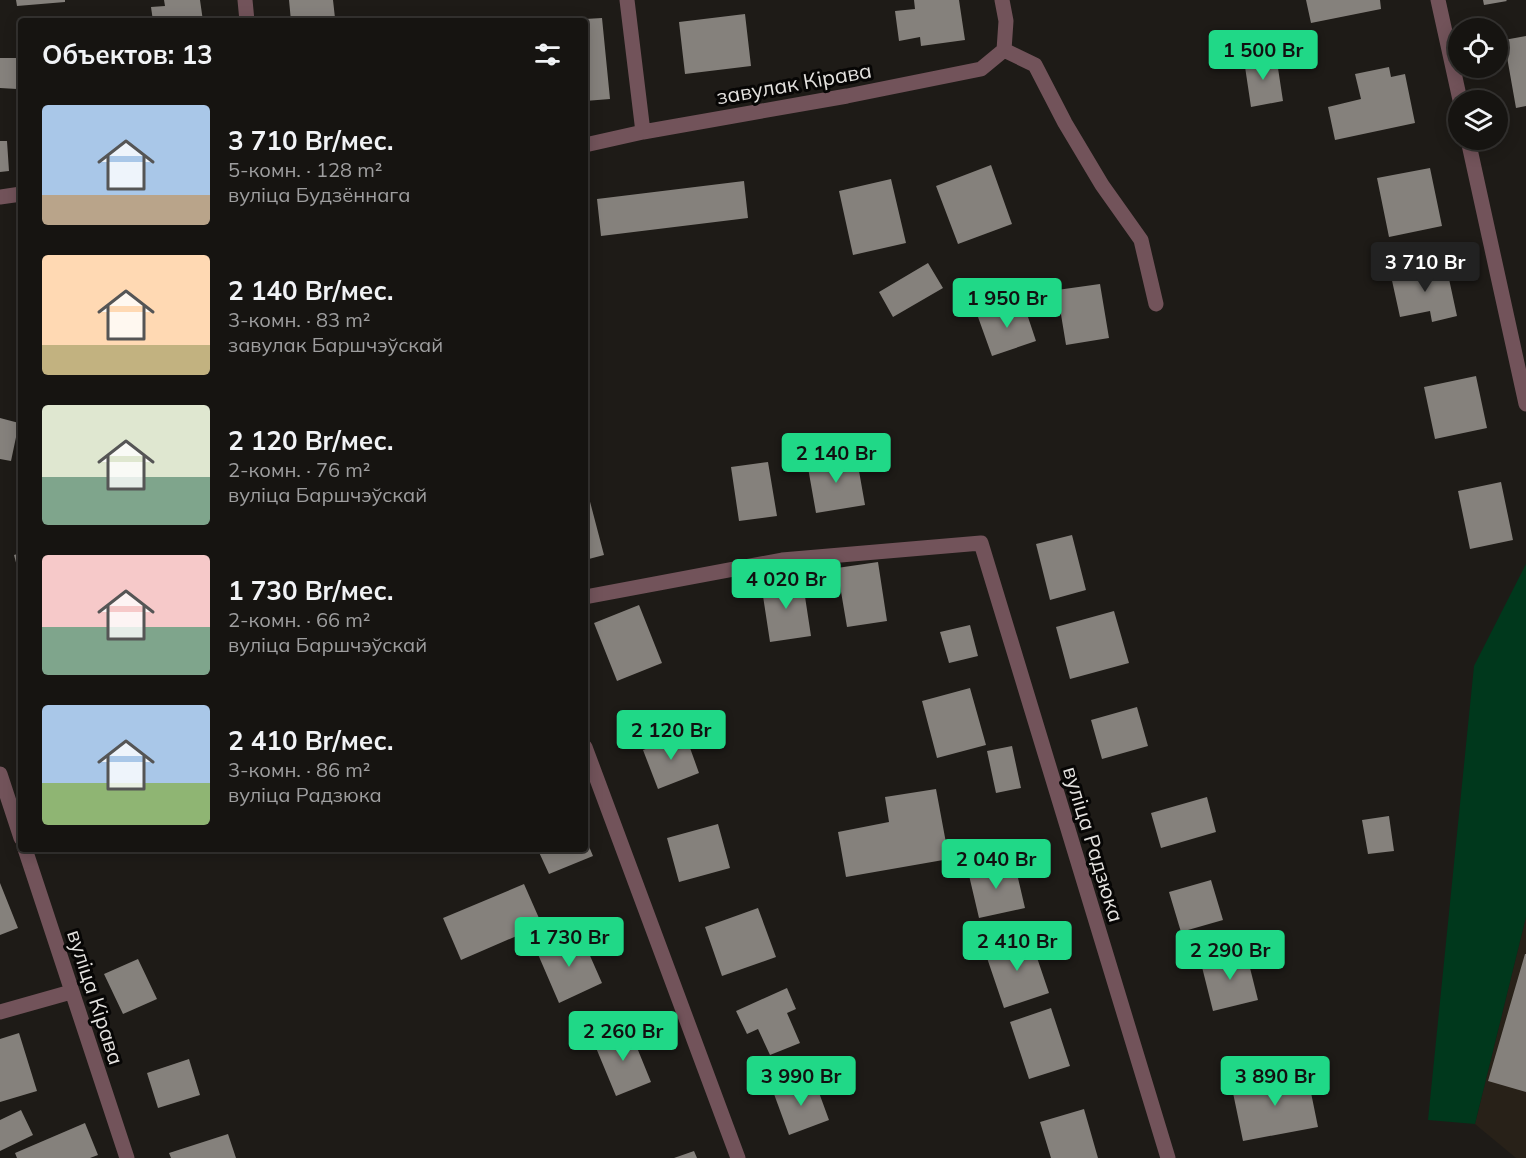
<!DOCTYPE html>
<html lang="ru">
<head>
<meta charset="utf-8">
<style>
  body { margin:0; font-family:Mulish,sans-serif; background:#1f1d1a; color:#f1f3f6; height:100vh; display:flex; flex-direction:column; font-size:22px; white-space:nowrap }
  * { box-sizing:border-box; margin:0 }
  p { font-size:20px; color:#9e9e9f }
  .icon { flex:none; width:33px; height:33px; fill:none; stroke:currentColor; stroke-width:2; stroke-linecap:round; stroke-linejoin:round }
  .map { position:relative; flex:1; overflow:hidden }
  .details { position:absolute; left:18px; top:18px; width:570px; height:834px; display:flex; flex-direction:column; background:#161411; border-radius:6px; box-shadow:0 3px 15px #0003,0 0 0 2px #353331 }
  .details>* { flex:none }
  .buttons { position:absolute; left:1448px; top:18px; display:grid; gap:12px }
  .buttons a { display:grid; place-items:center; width:60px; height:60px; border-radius:50%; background:#161411; box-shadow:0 3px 15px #0003,0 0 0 2px #353331; font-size:30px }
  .price { position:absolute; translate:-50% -51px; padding:0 14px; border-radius:6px; background:#20d887; color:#111; font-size:20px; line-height:39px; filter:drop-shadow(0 2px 3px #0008) }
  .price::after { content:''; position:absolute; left:50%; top:36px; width:18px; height:14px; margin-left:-9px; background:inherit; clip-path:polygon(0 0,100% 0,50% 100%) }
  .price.current { background:#222; color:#fff }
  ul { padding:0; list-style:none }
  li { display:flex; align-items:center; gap:18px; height:150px; padding:0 24px }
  li span { display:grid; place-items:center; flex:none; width:168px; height:120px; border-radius:6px; color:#555 }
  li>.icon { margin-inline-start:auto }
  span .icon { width:72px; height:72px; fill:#fffc; stroke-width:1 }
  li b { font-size:26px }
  h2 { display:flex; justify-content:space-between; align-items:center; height:72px; padding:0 24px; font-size:26px }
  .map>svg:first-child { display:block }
  .built { fill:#282118 }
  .green { fill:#00381c }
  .building { fill:#85817c }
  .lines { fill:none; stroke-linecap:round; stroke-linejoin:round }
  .minor { stroke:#72535a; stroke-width:15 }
  .labels { text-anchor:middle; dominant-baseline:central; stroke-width:6; stroke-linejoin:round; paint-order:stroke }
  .street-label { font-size:21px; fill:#e4e2df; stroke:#070605 }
</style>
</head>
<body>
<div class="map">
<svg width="1526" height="1158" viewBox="0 0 1526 1158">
  <rect width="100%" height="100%" fill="#1e1b17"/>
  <path class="built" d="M 1526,917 L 1526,1158 L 1516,1158 L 1475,1124 Z"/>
  <path class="green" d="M 1526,564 L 1526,917 L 1475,1124 L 1428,1120 L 1474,666 Z"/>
  <path class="building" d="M 16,0 L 65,0 L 65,2 L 17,6 Z
    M 164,0 L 200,0 L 203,21 L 153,21 L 151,7 L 165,6 Z
    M 289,0 L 333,0 L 335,18 L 310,21 L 291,21 Z
    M 914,0 L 959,0 L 965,40 L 921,46 L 920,37 L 899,41 L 895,11 L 915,9 Z
    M 1306,0 L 1380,0 L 1381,9 L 1311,23 Z
    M 1483,0 L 1506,0 L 1507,1 L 1484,5 Z
    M 745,14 L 751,66 L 685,74 L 679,22 Z
    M 602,18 L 610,99 L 585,101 L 585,19 Z
    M 1526,36 L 1526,106 L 1516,108 L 1504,40 Z
    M 1276,55 L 1283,101 L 1251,107 L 1244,60 Z
    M 0,58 L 17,58 L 17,89 L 0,88 Z
    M 1389,67 L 1391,77 L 1405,74 L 1415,123 L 1335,140 L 1328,107 L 1361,99 L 1355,74 Z
    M 0,141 L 7,141 L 9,171 L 0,172 Z
    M 991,165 L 1012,224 L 958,244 L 936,186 Z
    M 1430,168 L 1442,226 L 1389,237 L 1377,178 Z
    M 891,179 L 906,243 L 853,255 L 839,191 Z
    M 744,181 L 748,218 L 601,236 L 597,199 Z
    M 928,263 L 943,288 L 893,317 L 879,292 Z
    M 1446,265 L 1457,316 L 1432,322 L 1430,311 L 1400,317 L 1391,276 Z
    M 1100,284 L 1109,338 L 1066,345 L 1057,290 Z
    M 1023,302 L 1036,341 L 992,356 L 978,317 Z
    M 1476,376 L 1487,428 L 1435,439 L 1424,387 Z
    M 0,418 L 19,423 L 11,461 L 0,459 Z
    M 856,454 L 865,505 L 816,513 L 807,462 Z
    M 768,462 L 777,516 L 739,521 L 731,467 Z
    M 1501,482 L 1513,540 L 1470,549 L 1458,491 Z
    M 588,494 L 604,555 L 585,560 L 585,495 Z
    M 1072,535 L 1086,590 L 1050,600 L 1036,544 Z
    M 21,553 L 21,578 L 20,578 L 14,555 Z
    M 878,562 L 887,621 L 847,627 L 837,568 Z
    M 802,577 L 811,636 L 770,642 L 761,583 Z
    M 639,605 L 662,663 L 617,681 L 594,623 Z
    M 1114,611 L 1129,663 L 1070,679 L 1056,627 Z
    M 970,625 L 978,656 L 949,663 L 940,632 Z
    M 970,688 L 986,745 L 937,758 L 922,701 Z
    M 1137,707 L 1148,746 L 1102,759 L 1091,720 Z
    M 685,734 L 699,773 L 658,789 L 643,750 Z
    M 1012,746 L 1021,788 L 996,793 L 987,751 Z
    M 936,789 L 949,859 L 846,877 L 838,832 L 889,822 L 885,797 Z
    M 1207,797 L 1216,832 L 1161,848 L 1151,813 Z
    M 1389,816 L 1394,851 L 1368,854 L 1362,820 Z
    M 718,824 L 730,868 L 679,882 L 667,838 Z
    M 585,837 L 593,856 L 549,874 L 538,850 L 585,849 Z
    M 1014,861 L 1025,908 L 979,918 L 968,871 Z
    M 1211,880 L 1223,920 L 1181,932 L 1169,892 Z
    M 0,883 L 18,928 L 0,935 Z
    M 524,884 L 542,925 L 461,960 L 443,918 Z
    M 758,908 L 776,957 L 722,976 L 705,927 Z
    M 580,933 L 602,983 L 559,1003 L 537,952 Z
    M 1030,937 L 1049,993 L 1004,1008 L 985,952 Z
    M 1246,952 L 1258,1000 L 1213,1011 L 1201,963 Z
    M 1525,954 L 1526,954 L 1526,1092 L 1488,1081 Z
    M 138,959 L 157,999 L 123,1014 L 104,974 Z
    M 787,988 L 796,1009 L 787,1013 L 800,1043 L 770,1055 L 758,1029 L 747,1034 L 736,1011 Z
    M 1051,1008 L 1070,1066 L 1029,1079 L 1010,1022 Z
    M 629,1028 L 651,1082 L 616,1096 L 594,1043 Z
    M 19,1033 L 37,1091 L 0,1102 L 0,1039 Z
    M 189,1059 L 200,1095 L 158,1108 L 147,1073 Z
    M 1307,1073 L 1318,1127 L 1243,1141 L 1232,1088 Z
    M 814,1079 L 829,1120 L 789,1135 L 774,1094 Z
    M 1084,1109 L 1098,1158 L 1051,1158 L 1040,1122 Z
    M 21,1110 L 33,1135 L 0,1151 L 0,1120 Z
    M 85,1123 L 98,1155 L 90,1158 L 17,1158 L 15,1153 Z
    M 228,1134 L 236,1158 L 171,1158 L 169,1153 Z
    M 694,1151 L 697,1158 L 674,1158 Z"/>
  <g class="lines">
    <path class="minor" d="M 245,0 L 247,21
      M 627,0 L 643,132
      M 1002,0 L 1006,21 L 1004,50
      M 1438,0 L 1460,100
      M 1004,50 L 1035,65 L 1065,123 L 1102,185 L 1141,240 L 1156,304
      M 1468,140 L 1526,404
      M 585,145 L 643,132 L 847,96 L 981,69 L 1004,50
      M 0,197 L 21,194
      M 585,597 L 782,560 L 981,543 L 1168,1158
      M 585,747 L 738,1158
      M 0,774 L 21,838
      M 25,849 L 127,1158
      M 0,1012 L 71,992"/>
  </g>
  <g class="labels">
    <g class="street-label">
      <text transform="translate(794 83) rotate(-10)">завулак Кірава</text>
      <text transform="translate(1094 844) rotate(73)">вуліца Радзюка</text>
      <text transform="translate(96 997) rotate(72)">вуліца Кірава</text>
    </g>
  </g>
</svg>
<div class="buttons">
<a><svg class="icon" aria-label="locate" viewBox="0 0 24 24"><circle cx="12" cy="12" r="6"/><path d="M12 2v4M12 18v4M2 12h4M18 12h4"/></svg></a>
<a><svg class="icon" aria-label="layers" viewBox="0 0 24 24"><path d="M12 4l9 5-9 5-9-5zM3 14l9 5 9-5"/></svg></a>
</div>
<b class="price" style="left:1263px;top:81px">1 500 Br</b>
<b class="price current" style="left:1425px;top:293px">3 710 Br</b>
<b class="price" style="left:1007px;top:329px">1 950 Br</b>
<b class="price" style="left:836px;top:484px">2 140 Br</b>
<b class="price" style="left:786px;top:610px">4 020 Br</b>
<b class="price" style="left:671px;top:761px">2 120 Br</b>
<b class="price" style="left:996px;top:890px">2 040 Br</b>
<b class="price" style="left:569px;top:968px">1 730 Br</b>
<b class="price" style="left:1017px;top:972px">2 410 Br</b>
<b class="price" style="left:1230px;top:981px">2 290 Br</b>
<b class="price" style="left:623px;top:1062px">2 260 Br</b>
<b class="price" style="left:801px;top:1107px">3 990 Br</b>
<b class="price" style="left:1275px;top:1107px">3 890 Br</b>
<section class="details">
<h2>Объектов: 13<svg class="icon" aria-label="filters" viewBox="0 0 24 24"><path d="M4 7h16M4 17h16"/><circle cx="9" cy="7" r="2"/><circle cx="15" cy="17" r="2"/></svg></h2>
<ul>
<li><span style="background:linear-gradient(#a9c7e8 75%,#b9a48a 0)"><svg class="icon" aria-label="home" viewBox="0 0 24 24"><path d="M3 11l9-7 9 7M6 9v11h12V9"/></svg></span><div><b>3 710 Br/мес.</b><p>5-комн. · 128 m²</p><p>вуліца Будзённага</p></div></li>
<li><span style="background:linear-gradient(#ffd9b3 75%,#c2b280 0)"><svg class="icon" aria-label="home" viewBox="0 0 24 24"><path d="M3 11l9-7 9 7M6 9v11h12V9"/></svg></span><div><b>2 140 Br/мес.</b><p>3-комн. · 83 m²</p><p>завулак Баршчэўскай</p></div></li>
<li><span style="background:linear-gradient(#dfe7d0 60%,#7fa58c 0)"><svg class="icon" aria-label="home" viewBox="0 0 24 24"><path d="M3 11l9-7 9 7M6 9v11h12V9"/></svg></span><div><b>2 120 Br/мес.</b><p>2-комн. · 76 m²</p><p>вуліца Баршчэўскай</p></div></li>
<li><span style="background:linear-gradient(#f6c9c9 60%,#7fa58c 0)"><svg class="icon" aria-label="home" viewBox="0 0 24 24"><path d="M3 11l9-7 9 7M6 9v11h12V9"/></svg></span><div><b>1 730 Br/мес.</b><p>2-комн. · 66 m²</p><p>вуліца Баршчэўскай</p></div></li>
<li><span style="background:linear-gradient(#a9c7e8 65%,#8fb573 0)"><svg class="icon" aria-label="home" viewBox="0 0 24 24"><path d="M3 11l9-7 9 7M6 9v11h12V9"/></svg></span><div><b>2 410 Br/мес.</b><p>3-комн. · 86 m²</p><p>вуліца Радзюка</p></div></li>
</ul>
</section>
</div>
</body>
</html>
